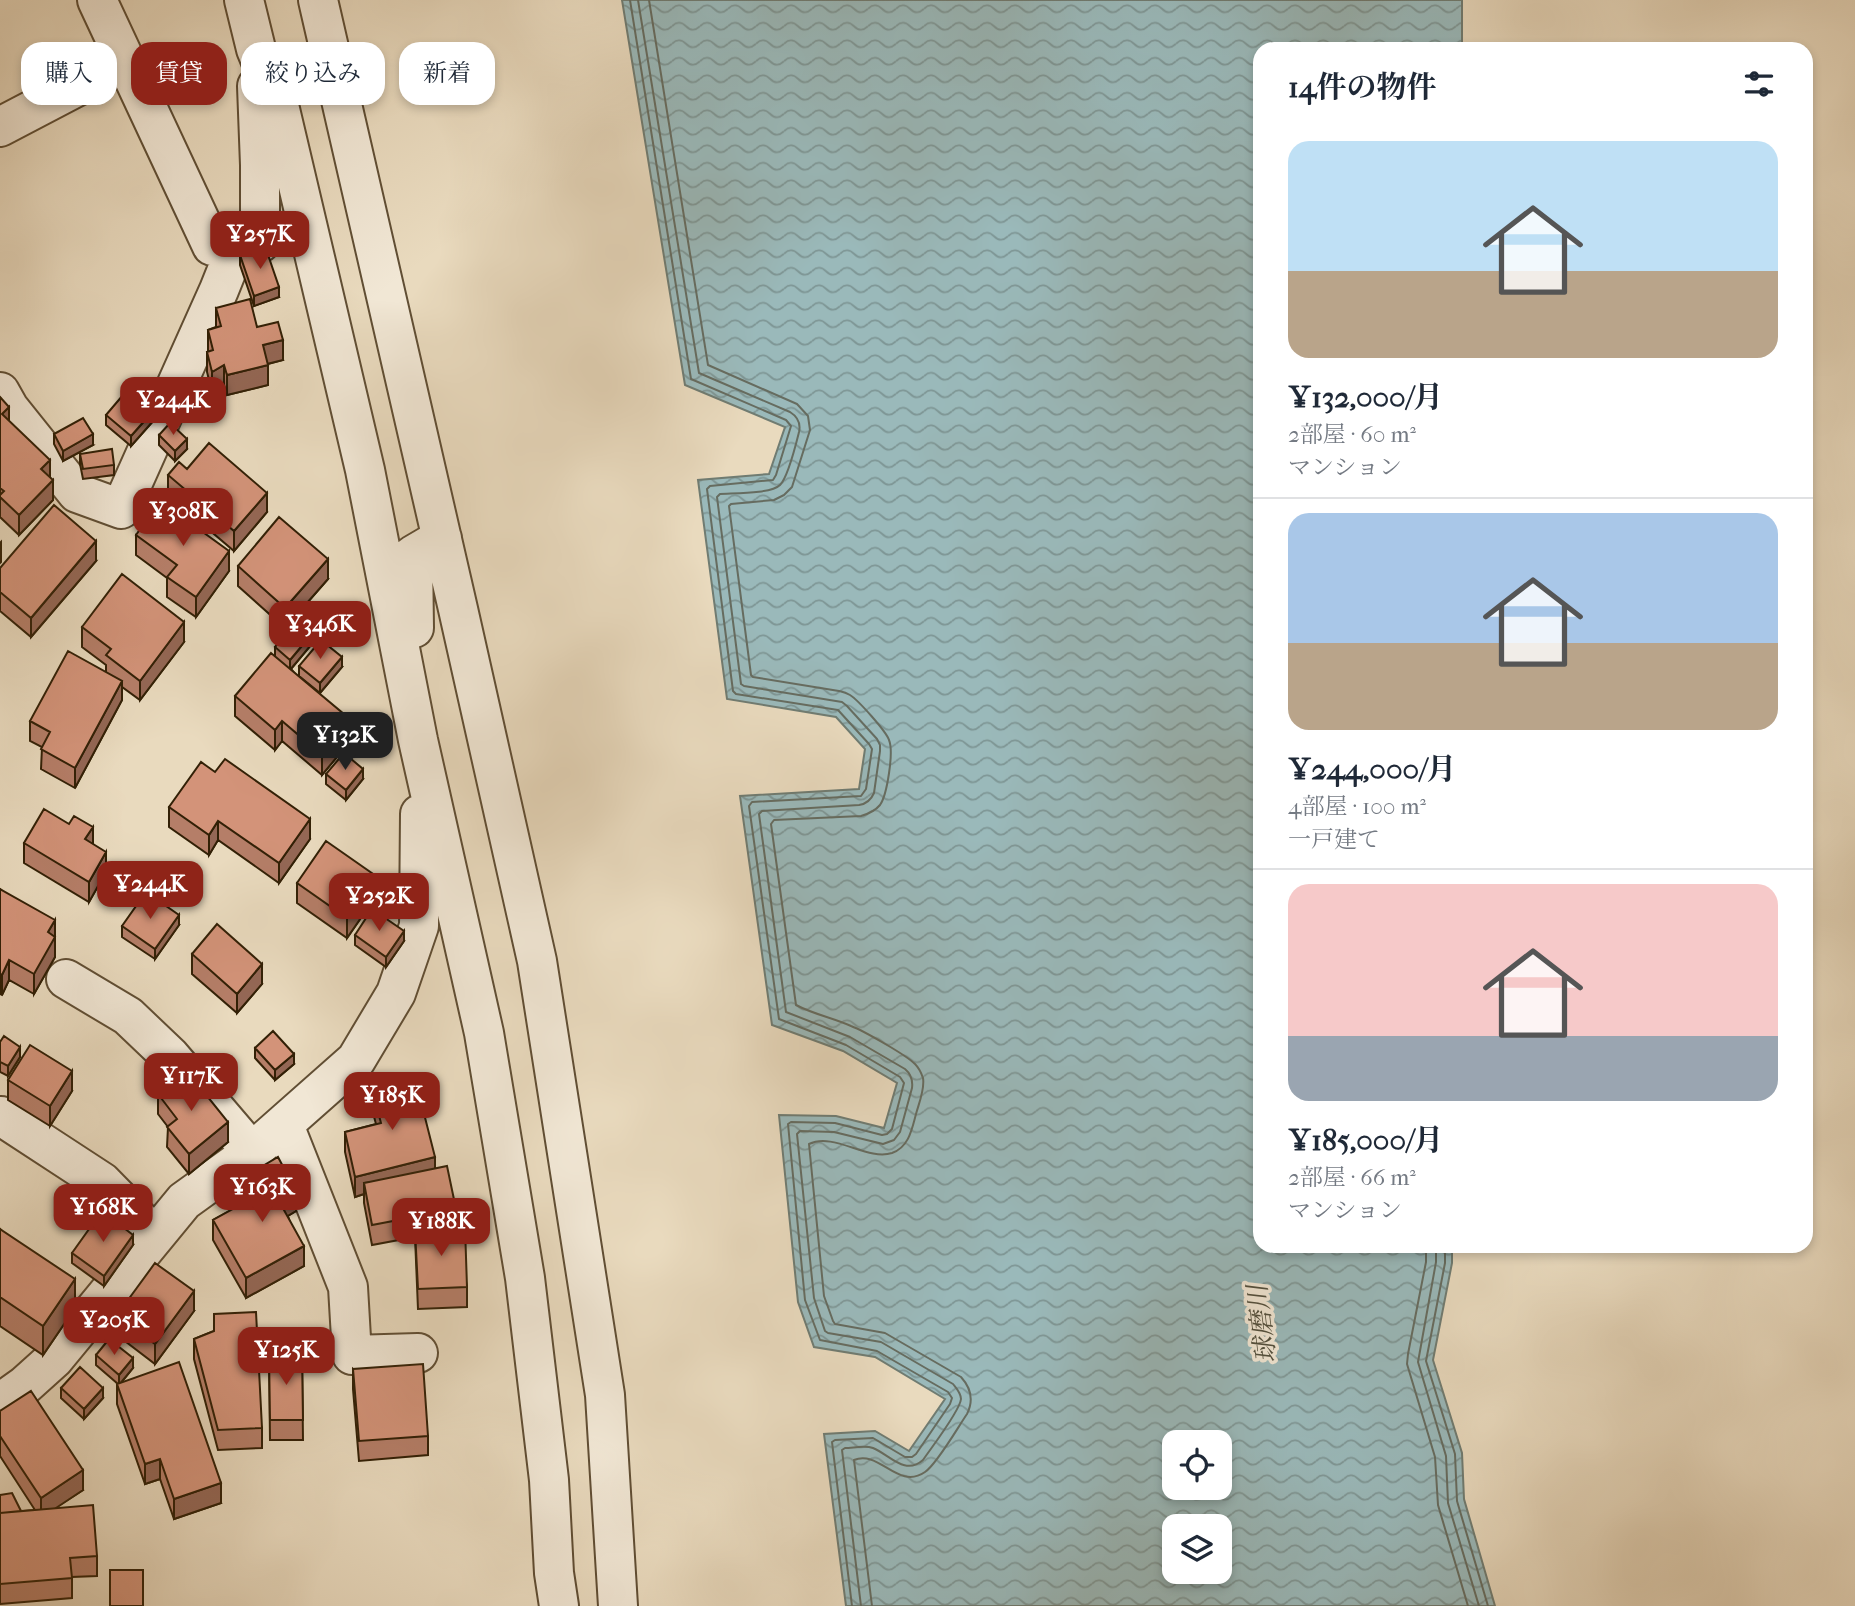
<!DOCTYPE html>
<html lang="ja">
<head>
<meta charset="utf-8">
<style>
  body { margin:0; font-family:"IM FELL French Canon","Noto Serif JP",serif; background:#f2f2f3; color:#1f2937; height:100vh; display:flex; flex-direction:column; font-size:26px; white-space:nowrap }
  * { box-sizing:border-box; margin:0 }
  p { font-size:23px; color:#747a83 }
  .icon { flex:none; width:38px; height:38px; fill:none; stroke:currentColor; stroke-width:2; stroke-linecap:round; stroke-linejoin:round }
  .map { position:relative; flex:1; overflow:hidden }
  .drawer { position:absolute; left:1253px; top:42px; width:560px; height:1211px; display:flex; flex-direction:column; background:#fff; border-radius:21px; box-shadow:0 4px 10px #0003 }
  .drawer>* { flex:none }
  .banner { position:absolute; left:21px; top:42px; width:665px; height:63px; display:flex; gap:14px }
  .controls { position:absolute; left:1162px; top:1430px; display:grid; gap:14px }
  .controls a { display:grid; place-items:center; width:70px; height:70px; border-radius:14px; background:#fff; box-shadow:0 4px 10px #0003; font-size:35px }
  .price { position:absolute; translate:-50% -60px; padding:0 16px; border-radius:14px; background:#8f2418; color:#fff; font-size:23px; line-height:46px; filter:drop-shadow(0 2px 4px #0008) }
  .price::after { content:''; position:absolute; left:50%; top:42px; width:21px; height:16px; margin-left:-10px; background:inherit; clip-path:polygon(0 0,100% 0,50% 100%) }
  .price.current { background:#222; color:#fff }
  ul { padding:0; list-style:none }
  li { display:grid; align-content:center; gap:14px; height:371px; padding:0 35px }
  li+li { border-top:2px solid #e0e1e3 }
  li span { display:grid; place-items:center; height:217px; border-radius:21px; color:#555 }
  li>.icon { margin-inline-start:auto }
  span .icon { width:126px; height:126px; fill:#fffc; stroke-width:1 }
  li b { font-size:30px }
  h2 { display:flex; justify-content:space-between; align-items:center; height:84px; padding:0 35px; font-size:30px }
  .pill { padding:0 24px; border-radius:21px; background:#fff; box-shadow:0 4px 10px #0003; font-size:24px; line-height:63px }
  .pill.current { background:#8f2418; color:#fff }
  .map>svg:first-child { display:block }
  .water { fill:url(#water-waves); stroke:#707c72; stroke-width:2; fill-rule:evenodd }
  .lines { fill:none; stroke-linecap:round; stroke-linejoin:round }
  .shore { stroke:#666c60; stroke-width:2 }
  .minor-casing { stroke:#604e34; stroke-width:42 }
  .minor { stroke:#f1e7d5; stroke-width:38 }
  .wall { fill:#b57e68; stroke:#322006; stroke-width:2 }
  .shaded-wall { fill:#946755; stroke:#322006; stroke-width:2 }
  .building { fill:#d39379; stroke:#322006; stroke-width:2 }
  .labels { text-anchor:middle; dominant-baseline:central; stroke-width:7; stroke-linejoin:round; paint-order:stroke }
  .water-label { font-size:26px; font-style:italic; fill:#514e3c; stroke:#f1e7d5 }
</style>
</head>
<body>
<div class="map">
<svg width="1855" height="1606" viewBox="0 0 1855 1606">
  <defs>
    <pattern id="water-waves" width="16" height="10" patternUnits="userSpaceOnUse" patternTransform="scale(1.75)"><rect width="16" height="10" fill="#9ab9ba"/><path d="M0 5q4-4 8 0t8 0" fill="none" stroke="#7e9695"/></pattern>
  </defs>
  <rect width="100%" height="100%" fill="#e9dabe"/>
  <filter id="stains"><feTurbulence type="fractalNoise" baseFrequency=".00286" numOctaves="4"/><feColorMatrix values="0 0 0 0 .2 0 0 0 0 .09 0 0 0 0 .02 0 0 0 .5 -.17"/></filter>
  <radialGradient id="worn" r=".72"><stop offset=".6" stop-color="#630" stop-opacity="0"/><stop offset="1" stop-color="#630" stop-opacity=".3"/></radialGradient>
  <path class="water" d="M 622,0 L 1462,0 L 1462,49 L 1260,49 L 1260,1246 L 1452,1246 L 1452,1263 L 1433,1360 L 1462,1453 L 1464,1499 L 1495,1606 L 846,1606 L 824,1434 L 875,1431 L 909,1451 L 945,1399 L 875,1357 L 814,1347 L 798,1302 L 779,1115 L 836,1116 L 884,1128 L 897,1083 L 843,1051 L 772,1025 L 740,796 L 859,789 L 865,749 L 836,717 L 727,699 L 698,480 L 769,474 L 785,427 L 685,385 ZM 1174,1442 L 1220,1442 L 1220,1488 L 1174,1488 ZM 1174,1526 L 1220,1526 L 1220,1572 L 1174,1572 Z"/>
  <g class="lines">
    <path class="shore" d="M 630,0 L 691,379 L 786,420 L 791,426 L 776,475 L 773,480 L 710,486 L 707,489 L 733,691 L 736,694 L 838,710 L 869,744 L 872,749 L 866,789 L 861,796 L 752,802 L 749,806 L 779,1019 L 846,1045 L 900,1077 L 904,1083 L 892,1129 L 887,1134 L 882,1135 L 835,1123 L 791,1122 L 788,1124 L 805,1300 L 820,1340 L 877,1351 L 948,1392 L 952,1398 L 950,1404 L 916,1454 L 912,1457 L 905,1457 L 873,1438 L 835,1440 L 832,1442 L 852,1606
      M 638,0 L 699,373 L 790,412 C 798,417 801,423 799,432 C 796,444 788,477 780,485 C 771,494 733,493 720,494 L 717,497 L 741,684 L 744,686 L 842,702 L 847,706 L 877,739 L 880,745 L 880,751 L 874,793 C 871,800 866,804 859,805 L 762,811 L 759,814 L 786,1012 L 850,1037 L 905,1069 C 911,1074 913,1080 912,1088 L 900,1132 L 894,1140 L 883,1144 L 834,1132 L 800,1131 L 797,1134 L 814,1298 L 825,1331 L 828,1333 L 881,1342 L 953,1384 C 957,1389 961,1393 961,1399 C 960,1411 931,1448 923,1460 C 905,1476 890,1455 873,1448 C 865,1445 853,1448 845,1448 L 842,1450 L 861,1606
      M 649,0 L 708,365 L 797,404 L 808,416 L 810,430 L 792,487 L 784,495 L 774,500 L 731,504 L 729,506 L 751,675 L 753,677 L 839,691 C 844,692 845,692 850,695 C 858,700 886,731 889,740 C 894,752 887,795 880,805 C 875,811 868,814 861,816 L 774,820 L 771,824 L 796,1005 C 813,1014 833,1018 851,1026 C 864,1031 906,1055 915,1064 C 919,1068 921,1072 923,1078 C 925,1089 919,1103 916,1114 C 912,1129 909,1147 892,1153 C 867,1161 834,1132 809,1144 L 824,1296 L 833,1321 L 835,1324 L 885,1333 L 961,1377 C 971,1388 974,1400 967,1414 C 958,1427 937,1464 925,1472 C 898,1491 879,1449 854,1460 L 872,1606
      M 1426,1246 L 1426,1262 L 1408,1354 L 1407,1364 L 1435,1457 L 1438,1505 L 1468,1606
      M 1436,1246 L 1436,1262 L 1418,1362 L 1446,1456 L 1448,1503 L 1479,1606
      M 1445,1246 L 1445,1263 L 1426,1361 L 1455,1454 L 1457,1501 L 1488,1606"/>
    <defs>
      <path id="minor" d="M 97,0 L 212,246 L 260,243 L 260,165 L 257,86
        M 244,0 L 256,49 L 279,105 L 365,470 L 418,740 L 484,1033 L 525,1278 L 549,1480 L 554,1573 L 559,1606
        M 318,0 L 458,609 L 537,961 L 605,1395 L 618,1606
        M 0,127 L 126,61
        M 0,392 L 9,408 L 77,493 L 121,509 L 219,290 L 237,245
        M 414,628 L 413,555 L 442,538
        M 66,979 L 128,1016 L 170,1056 L 252,1152
        M 1,1116 L 102,1182 L 155,1236
        M 284,1125 L 348,1287 L 352,1355 L 418,1353
        M 0,1403 L 24,1386 L 54,1359 L 184,1201 L 252,1152 L 356,1060 L 396,993 L 419,926 L 420,814"/>
    </defs>
    <use href="#minor" class="minor-casing"/>
    <use href="#minor" class="minor"/>
  </g>
  <path class="wall" d="M 240,255 L 279,297 L 254,306 L 240,265 Z
    M 216,308 L 257,327 L 283,360 L 268,364 L 268,385 L 227,395 L 224,385 L 212,392 L 207,372 L 207,352 L 208,352 L 208,330 L 216,327 Z
    M 0,397 L 9,421 L 50,477 L 53,500 L 19,535 L 0,517 Z
    M 106,415 L 154,420 L 131,446 L 106,425 Z
    M 54,434 L 93,445 L 63,461 L 54,444 Z
    M 159,435 L 187,449 L 175,461 L 159,445 Z
    M 80,454 L 114,465 L 114,475 L 83,479 L 80,464 Z
    M 187,469 L 267,512 L 234,551 L 168,495 L 168,475 Z
    M 136,535 L 229,571 L 196,617 L 167,597 L 167,578 L 136,555 Z
    M 96,561 L 31,637 L 0,611 L 0,568 Z
    M 238,566 L 328,579 L 285,628 L 238,586 Z
    M 82,627 L 184,642 L 140,700 L 122,687 L 122,700 L 75,788 L 41,769 L 42,747 L 30,741 L 30,721 L 106,672 L 106,665 L 82,647 Z
    M 311,645 L 291,669 L 351,740 L 322,775 L 282,741 L 275,750 L 235,716 L 235,696 L 275,656 L 275,647 Z
    M 299,666 L 342,667 L 320,693 L 299,676 Z
    M 215,772 L 310,839 L 279,883 L 218,840 L 209,855 L 169,827 L 169,807 Z
    M 326,774 L 363,779 L 346,800 L 326,784 Z
    M 24,843 L 93,844 L 106,872 L 89,902 L 24,863 Z
    M 297,883 L 376,896 L 347,938 L 297,903 Z
    M 0,889 L 55,937 L 55,957 L 34,994 L 9,980 L 2,995 L 0,994 Z
    M 179,925 L 155,959 L 122,937 L 122,926 Z
    M 355,935 L 404,941 L 386,967 L 355,945 Z
    M 192,954 L 262,984 L 237,1013 L 192,974 Z
    M 0,1042 L 20,1057 L 8,1076 L 0,1072 Z
    M 255,1048 L 294,1064 L 275,1080 L 255,1058 Z
    M 8,1080 L 72,1091 L 50,1126 L 8,1100 Z
    M 372,1089 L 435,1169 L 456,1209 L 456,1228 L 467,1287 L 467,1307 L 418,1309 L 415,1237 L 372,1245 L 364,1203 L 364,1194 L 355,1197 L 345,1152 L 345,1132 L 376,1124 L 372,1109 Z
    M 158,1094 L 228,1142 L 189,1174 L 167,1147 L 168,1127 L 158,1114 Z
    M 256,1170 L 296,1211 L 288,1216 L 304,1266 L 246,1298 L 213,1240 L 213,1220 L 259,1195 L 256,1189 Z
    M 0,1229 L 75,1308 L 43,1355 L 0,1326 Z
    M 133,1245 L 104,1286 L 72,1263 L 72,1253 Z
    M 194,1311 L 155,1364 L 117,1335 L 117,1315 Z
    M 214,1314 L 262,1428 L 262,1448 L 218,1450 L 194,1359 L 194,1339 L 214,1331 Z
    M 302,1354 L 303,1440 L 270,1440 L 269,1355 Z
    M 96,1355 L 133,1368 L 121,1383 L 221,1503 L 174,1519 L 160,1479 L 145,1484 L 117,1404 L 117,1384 L 118,1384 L 96,1365 Z
    M 353,1369 L 428,1436 L 428,1455 L 359,1461 L 353,1389 Z
    M 61,1388 L 103,1398 L 84,1419 L 61,1398 Z
    M 0,1411 L 83,1490 L 55,1508 L 97,1556 L 97,1576 L 72,1577 L 72,1598 L 0,1604 L 0,1495 L 21,1511 L 35,1510 L 0,1456 Z"/>
  <path class="shaded-wall" d="M 279,287 L 279,297 L 254,306 L 254,296 Z
    M 283,340 L 283,360 L 263,365 L 263,345 Z
    M 224,365 L 224,385 L 212,392 L 212,372 Z
    M 268,365 L 268,385 L 227,395 L 227,375 Z
    M 9,407 L 9,427 L 2,414 Z
    M 154,410 L 154,420 L 131,446 L 131,436 Z
    M 93,434 L 93,445 L 63,461 L 63,451 Z
    M 187,439 L 187,449 L 175,461 L 175,451 Z
    M 50,460 L 50,479 L 41,469 Z
    M 53,480 L 53,500 L 19,535 L 19,515 Z
    M 267,493 L 267,512 L 234,551 L 234,531 Z
    M 96,541 L 96,561 L 31,637 L 31,618 Z
    M 1,542 L 1,562 L 0,563 L 0,543 Z
    M 229,551 L 229,571 L 196,617 L 196,597 Z
    M 328,559 L 328,579 L 285,628 L 285,608 Z
    M 184,622 L 184,642 L 140,700 L 140,681 Z
    M 311,635 L 311,645 L 290,670 L 290,660 Z
    M 342,657 L 342,667 L 320,693 L 320,683 Z
    M 122,681 L 122,700 L 75,788 L 75,768 Z
    M 351,720 L 351,740 L 322,775 L 322,755 Z
    M 282,721 L 282,741 L 275,750 L 275,730 Z
    M 363,769 L 363,779 L 346,800 L 346,790 Z
    M 310,819 L 310,839 L 279,883 L 279,863 Z
    M 218,821 L 218,840 L 209,855 L 209,835 Z
    M 93,827 L 93,846 L 85,839 Z
    M 106,852 L 106,872 L 89,902 L 89,882 Z
    M 376,876 L 376,896 L 347,938 L 347,918 Z
    M 179,915 L 179,925 L 155,959 L 155,949 Z
    M 55,920 L 55,957 L 34,994 L 34,974 L 48,932 Z
    M 404,931 L 404,941 L 386,967 L 386,957 Z
    M 9,960 L 9,980 L 2,995 L 2,975 Z
    M 262,964 L 262,984 L 237,1013 L 237,994 Z
    M 20,1047 L 20,1057 L 8,1076 L 8,1066 Z
    M 294,1054 L 294,1064 L 275,1080 L 275,1070 Z
    M 72,1071 L 72,1091 L 50,1126 L 50,1106 Z
    M 228,1122 L 228,1142 L 189,1174 L 189,1154 Z
    M 435,1157 L 435,1177 L 364,1183 L 364,1194 L 355,1197 L 355,1177 Z
    M 296,1191 L 296,1211 L 279,1221 L 279,1201 Z
    M 133,1235 L 133,1245 L 104,1286 L 104,1276 Z
    M 304,1246 L 304,1266 L 246,1298 L 246,1278 Z
    M 75,1279 L 75,1308 L 43,1355 L 43,1326 Z
    M 194,1291 L 194,1311 L 155,1364 L 155,1344 Z
    M 133,1358 L 133,1368 L 119,1385 L 119,1375 Z
    M 103,1388 L 103,1398 L 84,1419 L 84,1409 Z
    M 160,1459 L 160,1479 L 145,1484 L 145,1464 Z
    M 83,1470 L 83,1490 L 41,1518 L 41,1498 Z
    M 221,1483 L 221,1503 L 174,1519 L 174,1499 Z"/>
  <path class="building" d="M 265,246 L 279,287 L 254,296 L 240,255 Z
    M 250,299 L 257,327 L 278,322 L 283,340 L 263,345 L 268,365 L 227,375 L 224,365 L 212,372 L 207,352 L 213,350 L 208,330 L 221,326 L 216,308 Z
    M 129,388 L 154,410 L 131,436 L 106,415 Z
    M 0,397 L 9,407 L 2,414 L 50,460 L 41,469 L 53,480 L 19,515 L 0,497 L 0,495 L 4,491 L 0,488 Z
    M 83,418 L 93,434 L 63,451 L 54,434 Z
    M 170,423 L 187,439 L 175,451 L 159,435 Z
    M 209,443 L 267,493 L 234,531 L 168,475 L 179,462 L 187,469 Z
    M 112,449 L 114,465 L 83,469 L 80,454 Z
    M 160,501 L 229,551 L 196,597 L 167,577 L 177,565 L 136,535 Z
    M 54,505 L 96,541 L 31,618 L 0,592 L 0,568 Z
    M 279,517 L 328,559 L 285,608 L 238,566 Z
    M 122,574 L 184,622 L 140,681 L 106,655 L 111,649 L 82,627 Z
    M 296,622 L 311,635 L 290,660 L 275,647 Z
    M 321,640 L 342,657 L 320,683 L 299,666 Z
    M 68,651 L 122,681 L 75,768 L 41,749 L 50,732 L 30,721 Z
    M 271,653 L 351,720 L 322,755 L 282,721 L 275,730 L 235,696 Z
    M 344,753 L 363,769 L 346,790 L 326,774 Z
    M 225,759 L 310,819 L 279,863 L 218,821 L 209,835 L 169,807 L 201,762 L 215,772 Z
    M 44,809 L 69,824 L 74,816 L 93,827 L 85,839 L 106,852 L 89,882 L 24,843 Z
    M 326,841 L 376,876 L 347,918 L 297,883 Z
    M 0,889 L 55,920 L 48,932 L 55,937 L 34,974 L 9,960 L 2,975 L 0,974 Z
    M 146,892 L 179,915 L 155,949 L 122,926 Z
    M 372,909 L 404,931 L 386,957 L 355,935 Z
    M 217,924 L 262,964 L 237,994 L 192,954 Z
    M 273,1031 L 294,1054 L 275,1070 L 255,1048 Z
    M 4,1036 L 20,1047 L 8,1066 L 0,1062 L 0,1042 Z
    M 30,1045 L 72,1071 L 50,1106 L 8,1080 Z
    M 187,1071 L 228,1122 L 189,1154 L 167,1127 L 177,1119 L 158,1094 Z
    M 415,1078 L 435,1157 L 355,1177 L 345,1132 L 381,1123 L 372,1089 Z
    M 278,1157 L 296,1191 L 279,1201 L 304,1246 L 246,1278 L 213,1220 L 267,1190 L 256,1170 Z
    M 447,1166 L 456,1209 L 372,1225 L 364,1183 Z
    M 102,1211 L 133,1235 L 104,1276 L 72,1253 Z
    M 465,1227 L 467,1287 L 418,1289 L 415,1230 Z
    M 0,1229 L 75,1279 L 43,1326 L 0,1297 Z
    M 155,1263 L 194,1291 L 155,1344 L 117,1315 Z
    M 256,1312 L 262,1428 L 218,1430 L 194,1339 L 214,1331 L 214,1314 Z
    M 109,1339 L 133,1358 L 119,1375 L 96,1355 Z
    M 302,1354 L 303,1420 L 270,1420 L 269,1355 Z
    M 179,1362 L 221,1483 L 174,1499 L 160,1459 L 145,1464 L 117,1384 Z
    M 423,1364 L 428,1436 L 359,1441 L 353,1369 Z
    M 80,1367 L 103,1388 L 84,1409 L 61,1388 Z
    M 31,1391 L 83,1470 L 41,1498 L 0,1436 L 0,1411 Z
    M 12,1493 L 21,1511 L 0,1513 L 0,1495 Z
    M 93,1505 L 97,1556 L 70,1558 L 72,1578 L 0,1584 L 0,1513 Z
    M 110,1570 L 143,1570 L 143,1606 L 110,1606 Z"/>
  <g class="labels">
    <g class="water-label">
      <text transform="translate(1262 1324) rotate(-97)">球磨川</text>
    </g>
  </g>
  <rect width="100%" height="100%" filter="url(#stains)"/>
  <rect width="100%" height="100%" fill="url(#worn)"/>
</svg>
<div class="controls">
<a><svg class="icon" aria-label="locate" viewBox="0 0 24 24"><circle cx="12" cy="12" r="6"/><path d="M12 2v4M12 18v4M2 12h4M18 12h4"/></svg></a>
<a><svg class="icon" aria-label="layers" viewBox="0 0 24 24"><path d="M12 4l9 5-9 5-9-5zM3 14l9 5 9-5"/></svg></a>
</div>
<b class="price" style="left:260px;top:271px">¥257K</b>
<b class="price" style="left:173px;top:437px">¥244K</b>
<b class="price" style="left:183px;top:548px">¥308K</b>
<b class="price" style="left:320px;top:661px">¥346K</b>
<b class="price current" style="left:345px;top:772px">¥132K</b>
<b class="price" style="left:150px;top:921px">¥244K</b>
<b class="price" style="left:379px;top:933px">¥252K</b>
<b class="price" style="left:191px;top:1113px">¥117K</b>
<b class="price" style="left:392px;top:1132px">¥185K</b>
<b class="price" style="left:262px;top:1224px">¥163K</b>
<b class="price" style="left:103px;top:1244px">¥168K</b>
<b class="price" style="left:441px;top:1258px">¥188K</b>
<b class="price" style="left:114px;top:1357px">¥205K</b>
<b class="price" style="left:286px;top:1387px">¥125K</b>
<div class="banner">
<a class="pill">購入</a>
<a class="pill current">賃貸</a>
<a class="pill">絞り込み</a>
<a class="pill">新着</a>
</div>
<section class="drawer">
<h2>14件の物件<svg class="icon" aria-label="filters" viewBox="0 0 24 24"><path d="M4 7h16M4 17h16"/><circle cx="9" cy="7" r="2"/><circle cx="15" cy="17" r="2"/></svg></h2>
<ul>
<li><span style="background:linear-gradient(#bfe0f5 60%,#b9a48a 0)"><svg class="icon" aria-label="home" viewBox="0 0 24 24"><path d="M3 11l9-7 9 7M6 9v11h12V9"/></svg></span><div><b>¥132,000/月</b><p>2部屋 · 60 m²</p><p>マンション</p></div></li>
<li><span style="background:linear-gradient(#a9c7e8 60%,#b9a48a 0)"><svg class="icon" aria-label="home" viewBox="0 0 24 24"><path d="M3 11l9-7 9 7M6 9v11h12V9"/></svg></span><div><b>¥244,000/月</b><p>4部屋 · 100 m²</p><p>一戸建て</p></div></li>
<li><span style="background:linear-gradient(#f6c9c9 70%,#9aa5b1 0)"><svg class="icon" aria-label="home" viewBox="0 0 24 24"><path d="M3 11l9-7 9 7M6 9v11h12V9"/></svg></span><div><b>¥185,000/月</b><p>2部屋 · 66 m²</p><p>マンション</p></div></li>
</ul>
</section>
</div>
</body>
</html>
